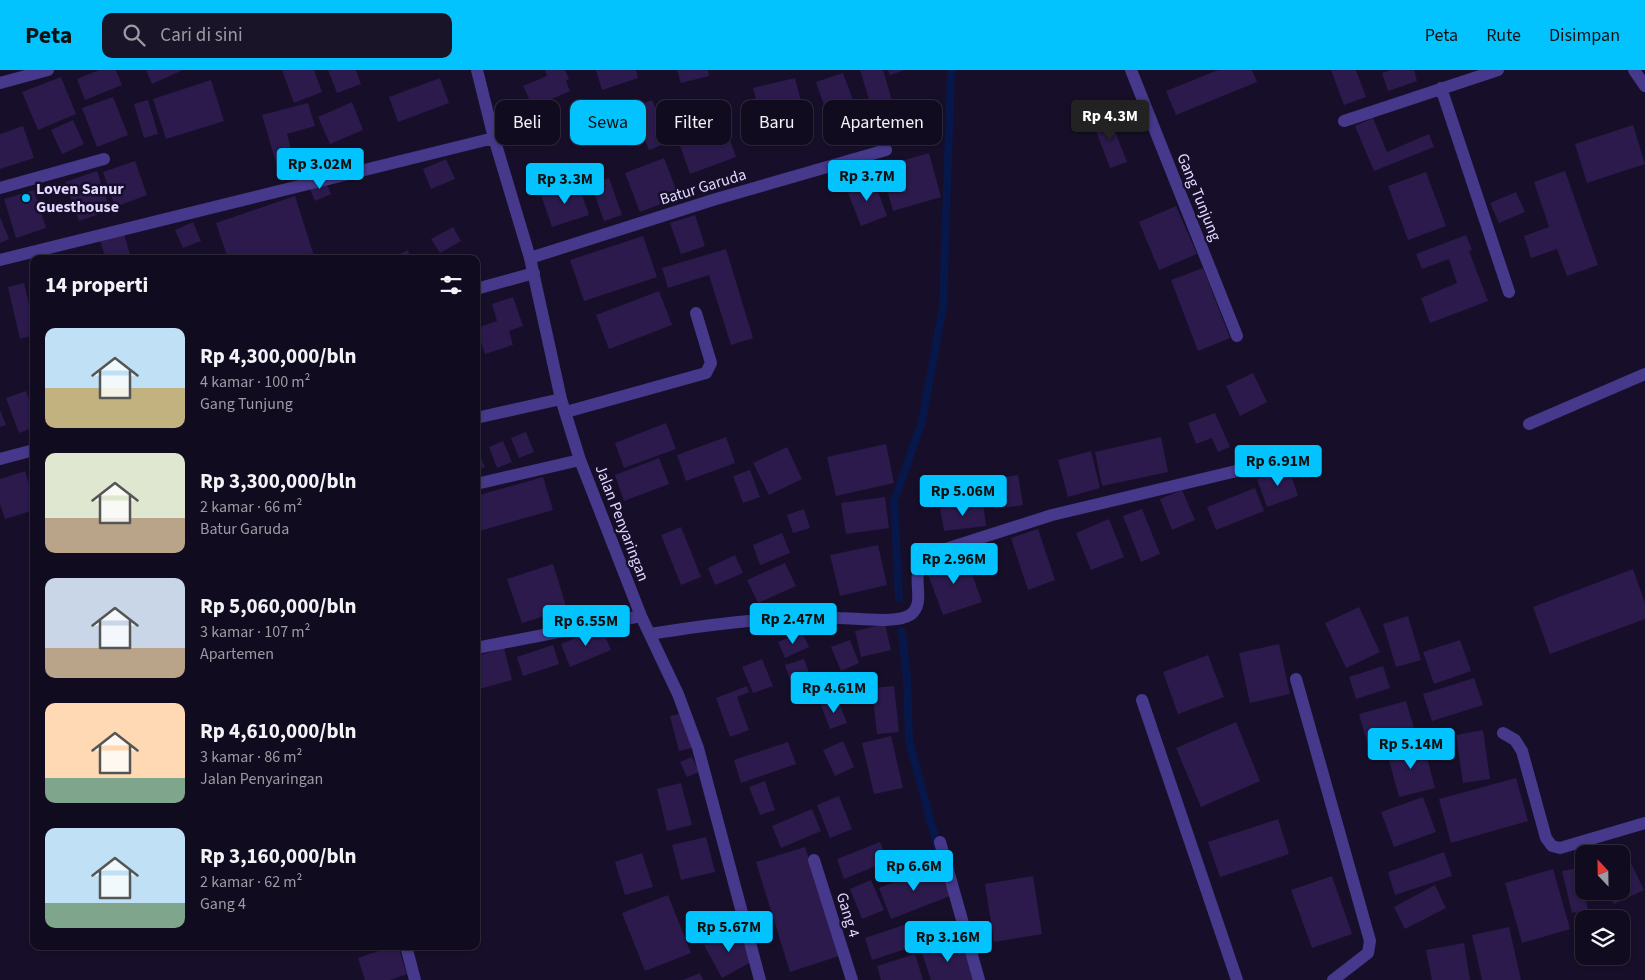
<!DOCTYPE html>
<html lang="id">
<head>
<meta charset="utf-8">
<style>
  body { margin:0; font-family:"Source Sans 3",sans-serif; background:#1a1428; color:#f1f3f6; height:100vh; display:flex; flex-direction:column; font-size:19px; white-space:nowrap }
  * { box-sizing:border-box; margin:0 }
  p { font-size:16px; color:#9c9ba4 }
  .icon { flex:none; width:28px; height:28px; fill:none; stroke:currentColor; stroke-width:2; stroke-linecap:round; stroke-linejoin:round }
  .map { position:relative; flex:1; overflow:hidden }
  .drawer { position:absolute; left:30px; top:185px; width:450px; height:695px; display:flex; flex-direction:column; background:#110b1f; border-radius:10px; box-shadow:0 1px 4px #0004,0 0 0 1px #302b3d }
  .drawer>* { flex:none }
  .guide { position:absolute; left:495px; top:30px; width:475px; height:45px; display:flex; gap:10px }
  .needle { width:32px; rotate:338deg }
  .tools { position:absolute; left:1575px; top:775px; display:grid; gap:10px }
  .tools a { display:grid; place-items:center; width:55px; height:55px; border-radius:10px; background:#110b1f; box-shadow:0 1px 4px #0004,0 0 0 1px #302b3d; font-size:25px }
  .price { position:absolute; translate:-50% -42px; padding:0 11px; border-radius:5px; background:#03c3ff; color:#111; font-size:16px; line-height:32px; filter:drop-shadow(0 1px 2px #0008) }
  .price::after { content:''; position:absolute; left:50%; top:30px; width:15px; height:11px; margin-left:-8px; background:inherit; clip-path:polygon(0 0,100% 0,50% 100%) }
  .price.active { background:#222; color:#fff }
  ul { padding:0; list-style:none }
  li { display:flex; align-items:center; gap:15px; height:125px; padding:0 15px }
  li span { display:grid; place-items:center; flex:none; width:140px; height:100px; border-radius:10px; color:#555 }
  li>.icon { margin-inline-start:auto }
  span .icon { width:60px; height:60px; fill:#fffc; stroke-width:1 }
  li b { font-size:21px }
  h2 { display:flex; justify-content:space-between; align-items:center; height:60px; padding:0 15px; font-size:21px }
  .pill { padding:0 18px; border-radius:10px; background:#110b1f; box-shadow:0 1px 4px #0004,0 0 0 1px #302b3d; font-size:18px; line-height:45px }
  .pill.active { background:#03c3ff; color:#111 }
  header { display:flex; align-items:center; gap:30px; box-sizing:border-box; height:70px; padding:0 25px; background:#03c3ff; color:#111 }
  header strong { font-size:24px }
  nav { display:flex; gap:28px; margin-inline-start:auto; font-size:18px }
  .search { width:350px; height:45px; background:#1a1428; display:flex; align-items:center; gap:12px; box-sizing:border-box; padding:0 18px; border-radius:10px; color:#9c9ba4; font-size:19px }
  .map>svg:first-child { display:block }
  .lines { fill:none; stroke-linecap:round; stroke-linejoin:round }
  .stream { stroke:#081749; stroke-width:8 }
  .building { fill:#2b1a4b }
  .minor { stroke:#46388a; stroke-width:12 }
  .poi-dot { fill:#03c3ff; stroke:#170f29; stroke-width:2 }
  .labels { text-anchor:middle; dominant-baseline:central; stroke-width:5; stroke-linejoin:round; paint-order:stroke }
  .street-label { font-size:16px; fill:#e1d7ff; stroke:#170f29 }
  .poi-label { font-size:16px; font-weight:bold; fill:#e1d7ff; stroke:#170f29; text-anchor:start }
</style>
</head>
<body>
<header>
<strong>Peta</strong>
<div class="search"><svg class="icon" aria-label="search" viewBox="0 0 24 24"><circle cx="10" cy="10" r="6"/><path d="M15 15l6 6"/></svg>Cari di sini</div>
<nav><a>Peta</a><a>Rute</a><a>Disimpan</a></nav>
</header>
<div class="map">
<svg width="1645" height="910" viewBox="0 0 1645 910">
  <rect width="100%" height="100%" fill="#170f29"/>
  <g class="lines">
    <path class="stream" d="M 899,528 L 894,432 L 922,351 L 943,237 L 951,0
      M 902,562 L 907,608 L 909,671 L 938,778"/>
  </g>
  <path class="building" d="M 99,0 L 116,0 L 122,15 L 85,30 L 77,9 Z
    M 146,0 L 183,0 L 152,14 Z
    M 282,0 L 314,0 L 322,22 L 294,33 Z
    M 328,0 L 356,0 L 361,14 L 337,23 Z
    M 545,0 L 565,0 L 569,9 L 566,11 L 570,21 L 533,37 L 523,16 L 547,6 Z
    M 596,0 L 636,0 L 638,8 L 602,20 Z
    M 677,0 L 708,0 L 709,6 L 681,13 Z
    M 860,0 L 883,0 L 898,51 L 878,58 Z
    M 888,0 L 905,0 L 890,5 Z
    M 1218,0 L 1252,0 L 1257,12 L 1176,45 L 1166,21 Z
    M 1331,0 L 1356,0 L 1366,27 L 1344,35 Z
    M 1390,0 L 1414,0 L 1417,11 L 1388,21 L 1382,3 Z
    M 843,3 L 863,57 L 835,67 L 816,12 Z
    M 61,7 L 76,44 L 38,60 L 22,22 Z
    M 440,8 L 449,33 L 398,52 L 389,27 Z
    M 795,8 L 807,55 L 766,66 L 753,18 Z
    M 211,10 L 224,51 L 166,69 L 153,29 Z
    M 113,27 L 128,65 L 97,77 L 82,38 Z
    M 148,30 L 158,64 L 144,68 L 134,34 Z
    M 652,30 L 669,72 L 649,80 L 632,38 Z
    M 615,31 L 624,54 L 609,60 L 599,38 Z
    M 352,32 L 363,60 L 330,74 L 318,47 Z
    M 308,33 L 315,56 L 287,64 L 294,90 L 277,96 L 262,45 Z
    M 720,41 L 736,87 L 690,104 L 674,58 Z
    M 1109,46 L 1127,92 L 1110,98 L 1093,53 Z
    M 1373,48 L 1387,82 L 1429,64 L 1434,77 L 1374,101 L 1355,56 Z
    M 73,50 L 84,74 L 62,84 L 51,60 Z
    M 1633,55 L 1645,94 L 1587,113 L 1575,74 Z
    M 23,56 L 34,88 L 0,99 L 0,64 Z
    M 929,83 L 941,127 L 893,141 L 881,97 Z
    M 664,88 L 679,127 L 640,142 L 625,103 Z
    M 446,89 L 455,109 L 431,119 L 423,99 Z
    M 135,91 L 147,125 L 115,137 L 103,102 Z
    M 97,101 L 110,140 L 79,151 L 65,112 Z
    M 1565,101 L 1598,195 L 1567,206 L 1557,179 L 1531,188 L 1524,166 L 1549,157 L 1534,112 Z
    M 1426,102 L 1446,156 L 1408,170 L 1388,116 Z
    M 609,108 L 622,145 L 604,151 L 591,114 Z
    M 873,108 L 887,146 L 861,156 L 846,118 Z
    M 325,110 L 331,124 L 315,131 L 309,117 Z
    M 578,113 L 589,145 L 552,157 L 541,125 Z
    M 34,120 L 46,158 L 16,168 L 4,129 Z
    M 1516,122 L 1525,142 L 1499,153 L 1490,133 Z
    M 295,126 L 315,189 L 228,189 L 216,153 Z
    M 1176,136 L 1197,184 L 1159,200 L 1139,152 Z
    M 695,145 L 705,176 L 681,184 L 670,153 Z
    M 0,147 L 9,169 L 0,173 Z
    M 193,152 L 201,171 L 183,178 L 175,160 Z
    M 453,157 L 461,171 L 440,183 L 431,169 Z
    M 123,161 L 130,184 L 106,189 L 99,168 Z
    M 1466,165 L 1472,180 L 1469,181 L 1488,231 L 1430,253 L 1421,228 L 1457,213 L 1449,189 L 1422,199 L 1416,184 Z
    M 643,166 L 657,207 L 584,231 L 570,190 Z
    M 726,179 L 753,268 L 731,275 L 709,205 L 668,218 L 662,198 Z
    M 408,180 L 411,189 L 388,189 Z
    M 1203,198 L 1230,268 L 1198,281 L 1171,210 Z
    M 24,213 L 34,255 L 34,265 L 20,269 L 8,217 Z
    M 659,221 L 672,255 L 609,279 L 596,245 Z
    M 513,227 L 523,256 L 509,261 L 513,275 L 485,284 L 476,258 L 497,251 L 492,234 Z
    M 1253,303 L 1267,332 L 1240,346 L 1226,316 Z
    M 26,321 L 34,343 L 34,357 L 19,363 L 6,328 Z
    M 0,340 L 6,355 L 0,357 Z
    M 1215,343 L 1230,377 L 1218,382 L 1212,368 L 1196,374 L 1188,353 Z
    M 666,353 L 676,379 L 624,398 L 615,373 Z
    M 526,362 L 534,382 L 519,388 L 511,368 Z
    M 726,367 L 735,393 L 686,411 L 677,385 Z
    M 1161,367 L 1168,402 L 1102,416 L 1095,382 Z
    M 503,371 L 512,392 L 497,398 L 489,377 Z
    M 886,374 L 894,413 L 836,426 L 827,387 Z
    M 476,377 L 485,397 L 476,401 Z
    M 787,377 L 802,409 L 769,425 L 753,393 Z
    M 1091,381 L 1100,418 L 1068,427 L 1058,390 Z
    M 659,388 L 669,414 L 624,431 L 615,405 Z
    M 1289,398 L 1298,426 L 1267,437 L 1257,409 Z
    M 750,400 L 760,427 L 743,433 L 733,406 Z
    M 25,401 L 34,430 L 34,440 L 5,449 L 0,434 L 0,409 Z
    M 1018,405 L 1023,435 L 994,439 L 989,410 Z
    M 543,407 L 553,440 L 476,462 L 476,426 Z
    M 1255,418 L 1264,441 L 1216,460 L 1207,437 Z
    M 1182,420 L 1195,450 L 1172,460 L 1160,429 Z
    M 885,427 L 889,458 L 846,464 L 841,433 Z
    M 983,432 L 986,456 L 944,461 L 940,438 Z
    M 804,439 L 810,458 L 793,463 L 787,445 Z
    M 1142,439 L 1160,484 L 1141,492 L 1123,446 Z
    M 1109,449 L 1124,487 L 1091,500 L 1076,463 Z
    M 681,457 L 701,507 L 681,515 L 661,465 Z
    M 1038,459 L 1055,510 L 1028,520 L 1011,468 Z
    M 782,463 L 790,483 L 760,495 L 753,475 Z
    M 878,475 L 887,515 L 840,526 L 830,485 Z
    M 735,485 L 743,503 L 715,515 L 708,498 Z
    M 965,485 L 982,532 L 943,545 L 926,499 Z
    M 785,493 L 796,516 L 758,533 L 747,510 Z
    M 553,494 L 567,539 L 522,553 L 507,509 Z
    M 1633,499 L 1645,533 L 1645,549 L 1550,584 L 1533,537 Z
    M 1359,537 L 1380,582 L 1346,598 L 1325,553 Z
    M 1408,546 L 1421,590 L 1396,597 L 1383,554 Z
    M 885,554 L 891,580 L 861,587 L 855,561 Z
    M 601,557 L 611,580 L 570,597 L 561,574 Z
    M 802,562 L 809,577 L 785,588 L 778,572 Z
    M 850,570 L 859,593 L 841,601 L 831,577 Z
    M 1460,570 L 1471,601 L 1434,614 L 1423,582 Z
    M 1279,574 L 1290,624 L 1250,633 L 1239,583 Z
    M 553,575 L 559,594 L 523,606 L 517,587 Z
    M 504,578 L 512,610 L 476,620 L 476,586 Z
    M 1208,585 L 1224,627 L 1178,644 L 1163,602 Z
    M 762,589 L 773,616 L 753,623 L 742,597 Z
    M 804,589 L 817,625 L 797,631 L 785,595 Z
    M 1383,596 L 1390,618 L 1356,629 L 1349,607 Z
    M 852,603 L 859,618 L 842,625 L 836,610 Z
    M 1474,608 L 1483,635 L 1432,651 L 1423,624 Z
    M 747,616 L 749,622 L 737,627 L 749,660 L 730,667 L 716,628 Z
    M 894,616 L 899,662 L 877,664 L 872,618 Z
    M 838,630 L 847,653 L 830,659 L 821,635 Z
    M 1406,631 L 1417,668 L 1370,682 L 1359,644 Z
    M 683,643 L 692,678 L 679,681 L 670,646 Z
    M 1236,652 L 1260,711 L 1201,737 L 1176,678 Z
    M 1483,660 L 1490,709 L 1463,713 L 1456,665 Z
    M 891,666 L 903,718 L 874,724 L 862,673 Z
    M 843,671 L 854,697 L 835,706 L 823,680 Z
    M 788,672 L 796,694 L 741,713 L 734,690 Z
    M 1423,673 L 1435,718 L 1399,727 L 1387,683 Z
    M 692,687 L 699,702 L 687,707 L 680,692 Z
    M 1516,708 L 1528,751 L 1451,773 L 1439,729 Z
    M 765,711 L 775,740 L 760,745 L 749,717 Z
    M 681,713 L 692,755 L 667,761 L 657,719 Z
    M 839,726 L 852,759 L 830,768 L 817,735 Z
    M 1423,727 L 1436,762 L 1394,777 L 1381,742 Z
    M 812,739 L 821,761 L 781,778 L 772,756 Z
    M 1278,749 L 1289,784 L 1220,807 L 1208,772 Z
    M 706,767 L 715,802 L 681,810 L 672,775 Z
    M 880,772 L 888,791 L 844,809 L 837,789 Z
    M 805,777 L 839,886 L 790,902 L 756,792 Z
    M 1444,782 L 1452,806 L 1395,825 L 1388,802 Z
    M 642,783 L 653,817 L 625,825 L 615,792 Z
    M 1626,783 L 1644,820 L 1614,834 L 1607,821 L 1621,821 L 1621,785 Z
    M 938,795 L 950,826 L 891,849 L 879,818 Z
    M 1578,798 L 1588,839 L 1572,843 L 1562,801 Z
    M 1553,799 L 1570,859 L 1522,873 L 1505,813 Z
    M 1033,806 L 1042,864 L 994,872 L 985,814 Z
    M 1332,806 L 1352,864 L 1312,878 L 1291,820 Z
    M 871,810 L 884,840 L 862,849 L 850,819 Z
    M 1435,815 L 1446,838 L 1405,859 L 1394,837 Z
    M 668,825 L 691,883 L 645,901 L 622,843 Z
    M 904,855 L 912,877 L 872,890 L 865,868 Z
    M 1509,857 L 1521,910 L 1482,910 L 1472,865 Z
    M 735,858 L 753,891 L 722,908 L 704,875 Z
    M 961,870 L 974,910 L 931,910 L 922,883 Z
    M 1464,873 L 1470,910 L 1432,910 L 1426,880 Z
    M 393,876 L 398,876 L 407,904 L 390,910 L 365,910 L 358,888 Z
    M 915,884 L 923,910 L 881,910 L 877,896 Z
    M 700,903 L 703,910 L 683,910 Z"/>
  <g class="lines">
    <path class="minor" d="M 477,0 L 494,68 L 530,188 L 561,329 L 580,390 L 641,546 L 678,624 L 698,678 L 760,910
      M 1131,0 L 1237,266
      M 1634,0 L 1645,16
      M 0,13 L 48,0
      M 1441,18 L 1509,222
      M 1344,51 L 1498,0
      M 0,118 L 104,89
      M 530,188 L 716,129 L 886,80
      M 0,190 L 494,68
      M 476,219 L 534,203
      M 566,342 L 706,303 L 711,293 L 696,243
      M 476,348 L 561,329
      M 1529,354 L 1645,304
      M 0,389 L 34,380
      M 476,414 L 580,390
      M 650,564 C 712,554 775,546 839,548 C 856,548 896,554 910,545 C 930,531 904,500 930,484 L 1052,445 L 1274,392
      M 476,578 L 641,546
      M 1296,609 L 1370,871 L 1368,883 L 1333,910
      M 1142,630 L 1237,910
      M 1503,663 L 1515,670 L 1522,681 L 1546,768 L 1552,776 L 1560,778 L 1645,753
      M 940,772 L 979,910
      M 814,790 L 852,910
      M 406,876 L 415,910"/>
  </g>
  <circle class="poi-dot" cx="26" cy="128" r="5"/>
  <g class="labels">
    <g class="street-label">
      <text transform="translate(703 117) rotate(-17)">Batur Garuda</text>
      <text transform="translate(1199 127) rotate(68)">Gang Tunjung</text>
      <text transform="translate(622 453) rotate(69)">Jalan Penyaringan</text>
      <text transform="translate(848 845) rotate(73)">Gang 4</text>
    </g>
    <g class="poi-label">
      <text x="36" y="119">Loven Sanur<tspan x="36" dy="18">Guesthouse</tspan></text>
    </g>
  </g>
</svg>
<div class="tools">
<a><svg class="needle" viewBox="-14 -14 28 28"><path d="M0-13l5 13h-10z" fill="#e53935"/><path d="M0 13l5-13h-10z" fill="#9c9ba4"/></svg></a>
<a><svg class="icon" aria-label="layers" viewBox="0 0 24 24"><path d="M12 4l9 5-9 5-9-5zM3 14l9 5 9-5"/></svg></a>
</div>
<b class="price active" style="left:1110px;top:72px">Rp 4.3M</b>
<b class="price" style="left:320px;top:120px">Rp 3.02M</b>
<b class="price" style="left:867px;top:132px">Rp 3.7M</b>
<b class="price" style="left:565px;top:135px">Rp 3.3M</b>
<b class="price" style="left:1278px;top:417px">Rp 6.91M</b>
<b class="price" style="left:963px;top:447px">Rp 5.06M</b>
<b class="price" style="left:954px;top:515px">Rp 2.96M</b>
<b class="price" style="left:793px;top:575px">Rp 2.47M</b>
<b class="price" style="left:586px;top:577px">Rp 6.55M</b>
<b class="price" style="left:834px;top:644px">Rp 4.61M</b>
<b class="price" style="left:1411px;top:700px">Rp 5.14M</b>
<b class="price" style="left:914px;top:822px">Rp 6.6M</b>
<b class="price" style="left:729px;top:883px">Rp 5.67M</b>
<b class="price" style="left:948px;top:893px">Rp 3.16M</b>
<div class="guide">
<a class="pill">Beli</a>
<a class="pill active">Sewa</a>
<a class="pill">Filter</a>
<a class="pill">Baru</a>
<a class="pill">Apartemen</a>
</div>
<section class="drawer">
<h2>14 properti<svg class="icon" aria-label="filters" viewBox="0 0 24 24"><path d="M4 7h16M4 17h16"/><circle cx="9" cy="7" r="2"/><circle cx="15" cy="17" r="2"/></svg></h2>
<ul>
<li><span style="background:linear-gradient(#bfe0f5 60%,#c2b280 0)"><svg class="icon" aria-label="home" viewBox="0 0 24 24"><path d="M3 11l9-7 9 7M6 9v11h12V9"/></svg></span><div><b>Rp 4,300,000/bln</b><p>4 kamar · 100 m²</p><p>Gang Tunjung</p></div></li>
<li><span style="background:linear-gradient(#dfe7d0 65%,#b9a48a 0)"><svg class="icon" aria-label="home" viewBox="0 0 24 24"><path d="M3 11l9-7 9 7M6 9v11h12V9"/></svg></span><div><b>Rp 3,300,000/bln</b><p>2 kamar · 66 m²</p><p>Batur Garuda</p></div></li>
<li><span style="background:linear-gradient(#c9d6e8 70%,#b9a48a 0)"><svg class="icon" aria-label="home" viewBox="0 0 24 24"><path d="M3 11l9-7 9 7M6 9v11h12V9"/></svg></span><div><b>Rp 5,060,000/bln</b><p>3 kamar · 107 m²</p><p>Apartemen</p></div></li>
<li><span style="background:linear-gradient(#ffd9b3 75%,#7fa58c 0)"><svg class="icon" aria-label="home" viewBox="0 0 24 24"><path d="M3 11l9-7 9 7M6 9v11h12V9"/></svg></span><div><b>Rp 4,610,000/bln</b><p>3 kamar · 86 m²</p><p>Jalan Penyaringan</p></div></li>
<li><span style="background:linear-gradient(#bfe0f5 75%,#7fa58c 0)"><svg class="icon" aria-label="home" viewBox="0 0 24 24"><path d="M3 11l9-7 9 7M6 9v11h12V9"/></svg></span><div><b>Rp 3,160,000/bln</b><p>2 kamar · 62 m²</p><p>Gang 4</p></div></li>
</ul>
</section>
</div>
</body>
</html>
